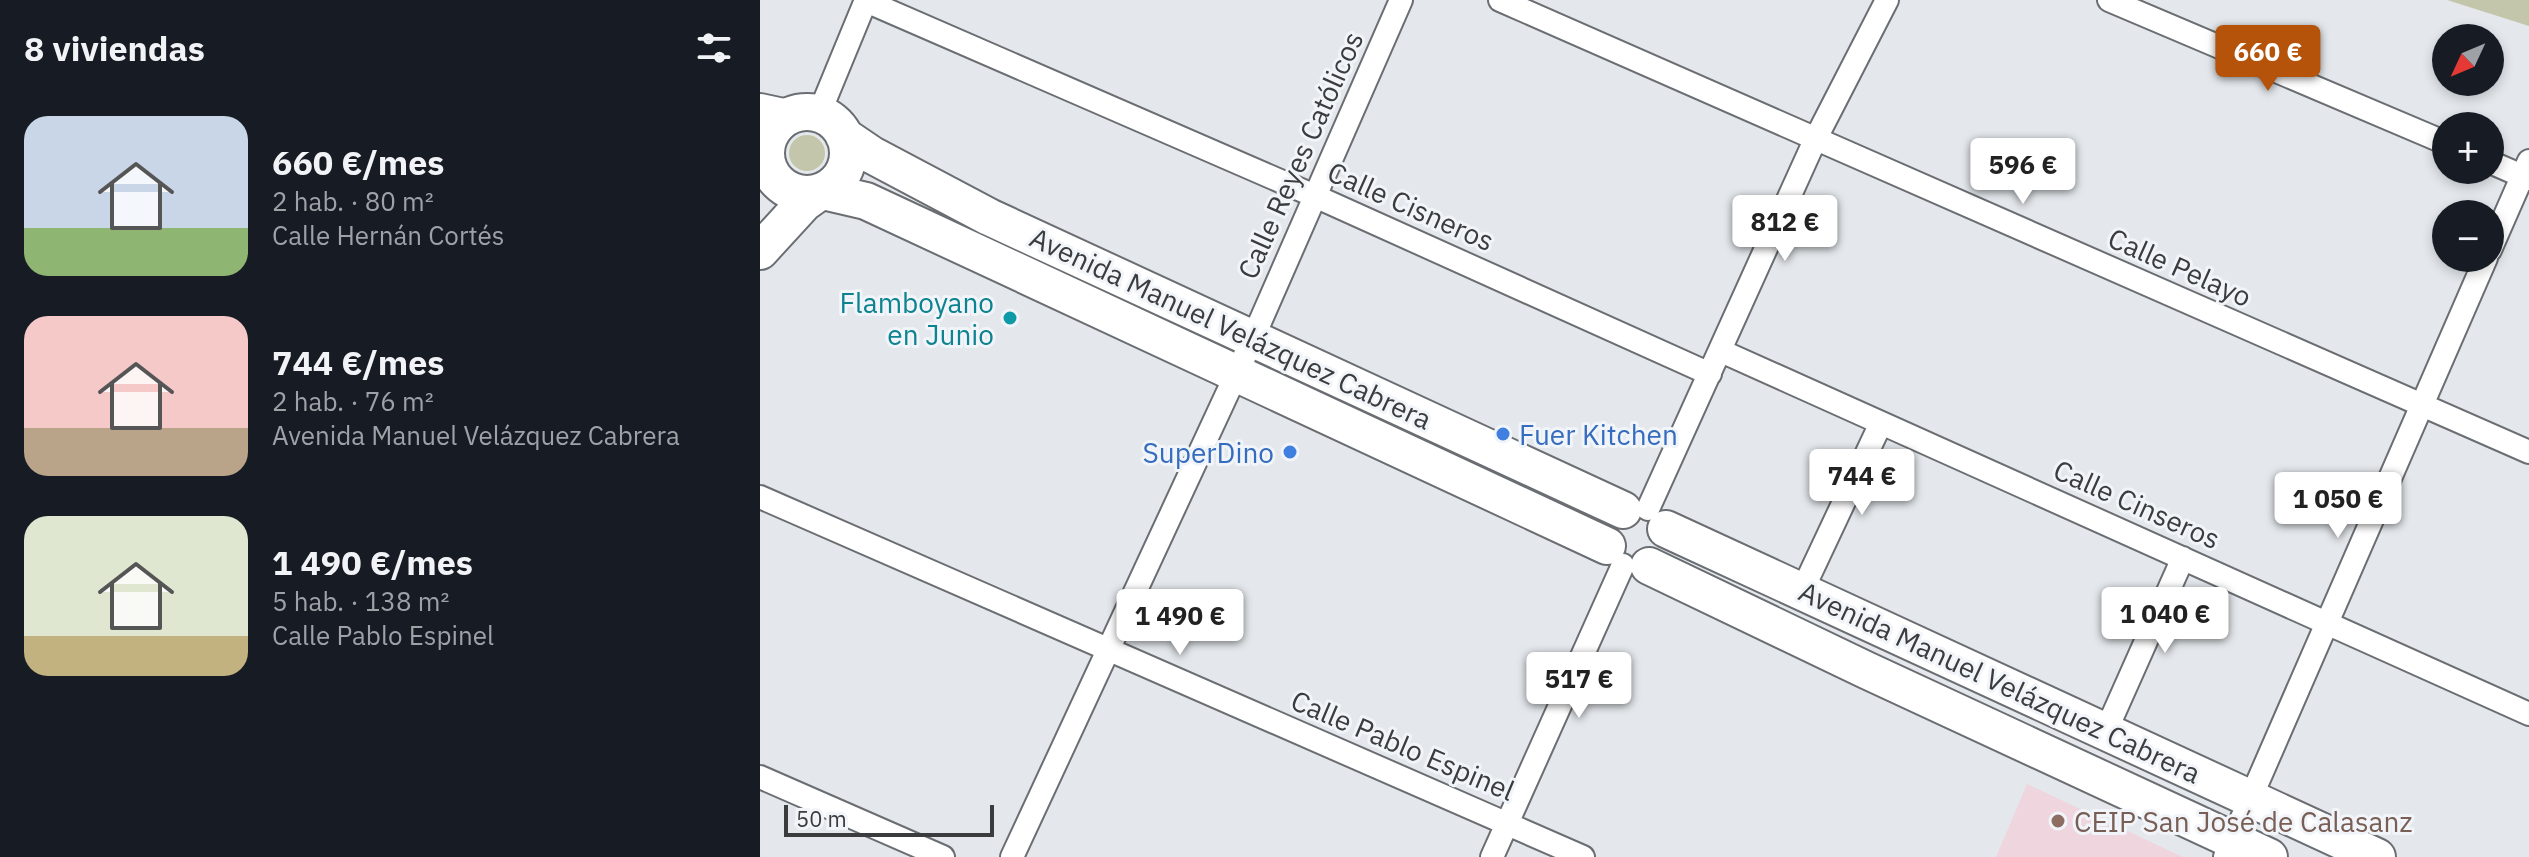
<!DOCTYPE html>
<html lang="es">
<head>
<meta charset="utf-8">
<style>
  body { margin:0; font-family:"IBM Plex Sans",sans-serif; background:#242831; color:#f1f3f6; height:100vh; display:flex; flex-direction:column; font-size:30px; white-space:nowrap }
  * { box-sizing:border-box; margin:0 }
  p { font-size:26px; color:#9ea1a6 }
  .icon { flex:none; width:44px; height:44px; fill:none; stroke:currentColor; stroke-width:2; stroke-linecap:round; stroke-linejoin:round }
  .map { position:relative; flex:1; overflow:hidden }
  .sheet { display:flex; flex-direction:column; background:#171b24; width:760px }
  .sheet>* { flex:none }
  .needle { width:52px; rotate:226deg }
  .buttons { position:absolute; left:1672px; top:24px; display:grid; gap:16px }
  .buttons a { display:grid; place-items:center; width:72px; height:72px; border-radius:50%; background:#171b24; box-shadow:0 4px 12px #0003; font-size:40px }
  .scale { position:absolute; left:24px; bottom:20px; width:210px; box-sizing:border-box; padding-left:8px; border:4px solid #3a3c3d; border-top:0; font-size:22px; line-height:28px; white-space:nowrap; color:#3a3c3d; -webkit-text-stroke:6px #f1f5fa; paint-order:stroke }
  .price { position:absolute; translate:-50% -68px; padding:0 18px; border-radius:8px; background:#fff; color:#222; font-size:26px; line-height:52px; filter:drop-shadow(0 2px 4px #0008) }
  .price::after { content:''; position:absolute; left:50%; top:48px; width:24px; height:18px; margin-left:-12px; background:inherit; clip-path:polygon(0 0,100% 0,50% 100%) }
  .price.active { background:#b45309; color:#fff }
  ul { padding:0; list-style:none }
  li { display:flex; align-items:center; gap:24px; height:200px; padding:0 24px }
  li span { display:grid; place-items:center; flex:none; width:224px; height:160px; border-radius:24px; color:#555 }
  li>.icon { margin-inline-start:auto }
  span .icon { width:96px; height:96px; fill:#fffc; stroke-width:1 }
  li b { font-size:34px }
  h2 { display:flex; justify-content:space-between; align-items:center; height:96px; padding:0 24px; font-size:34px }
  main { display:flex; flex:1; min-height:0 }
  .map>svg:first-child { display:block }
  .education { fill:#efd6de }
  .green { fill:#c4c6ac }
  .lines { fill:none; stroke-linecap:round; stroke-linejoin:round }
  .minor-casing { stroke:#6a6e72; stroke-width:26 }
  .secondary-casing { stroke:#6a6e72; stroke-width:36 }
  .primary-casing { stroke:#6a6e72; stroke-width:40 }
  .minor { stroke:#fff; stroke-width:22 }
  .secondary { stroke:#fff; stroke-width:32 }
  .primary { stroke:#fff; stroke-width:36 }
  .culture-dot { fill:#0f9aa8; stroke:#f1f5fa; stroke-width:3 }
  .shop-dot { fill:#3f7fe0; stroke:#f1f5fa; stroke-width:3 }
  .education-dot { fill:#8d6e63; stroke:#f1f5fa; stroke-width:3 }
  .labels { text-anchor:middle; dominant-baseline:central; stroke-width:6; stroke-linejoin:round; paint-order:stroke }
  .street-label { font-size:28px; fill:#3a3c3d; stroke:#f1f5fa }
  .culture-label { font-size:28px; fill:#0d838f; stroke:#f1f5fa; text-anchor:end }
  .shop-label { font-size:28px; fill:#366cbe; stroke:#f1f5fa; text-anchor:start }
  .education-label { font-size:28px; fill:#785e54; stroke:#f1f5fa; text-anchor:start }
</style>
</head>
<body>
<main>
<section class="sheet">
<h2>8 viviendas<svg class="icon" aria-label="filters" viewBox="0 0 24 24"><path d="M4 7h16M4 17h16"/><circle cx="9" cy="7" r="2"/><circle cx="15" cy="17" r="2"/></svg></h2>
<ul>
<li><span style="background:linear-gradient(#c9d6e8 70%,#8fb573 0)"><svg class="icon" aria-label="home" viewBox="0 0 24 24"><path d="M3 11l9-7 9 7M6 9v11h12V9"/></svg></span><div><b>660 €/mes</b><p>2 hab. · 80 m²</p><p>Calle Hernán Cortés</p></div></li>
<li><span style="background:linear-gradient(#f6c9c9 70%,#b9a48a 0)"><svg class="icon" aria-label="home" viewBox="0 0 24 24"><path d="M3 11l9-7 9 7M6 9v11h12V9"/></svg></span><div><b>744 €/mes</b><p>2 hab. · 76 m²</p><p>Avenida Manuel Velázquez Cabrera</p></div></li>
<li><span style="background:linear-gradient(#dfe7d0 75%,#c2b280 0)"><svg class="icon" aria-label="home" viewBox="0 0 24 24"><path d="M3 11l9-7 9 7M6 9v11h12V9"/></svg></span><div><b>1 490 €/mes</b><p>5 hab. · 138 m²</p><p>Calle Pablo Espinel</p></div></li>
</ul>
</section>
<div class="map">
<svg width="1769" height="857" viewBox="0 0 1769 857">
  <rect width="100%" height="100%" fill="#e4e8ec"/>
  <path class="education" d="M 1267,784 L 1423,857 L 1236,857 Z"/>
  <path class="green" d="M 1687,0 L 1769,0 L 1769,26 Z
    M29 153a18 18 0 1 1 36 0a18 18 0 1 1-36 0Z"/>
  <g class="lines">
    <defs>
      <path id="minor" d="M 740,0 L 1769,452
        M 1349,0 L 1686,143
        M 106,1 L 557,197 L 950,374
        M 59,114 L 106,0
        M 1730,162 L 1769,179
        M 1730,250 L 1769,161
        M 961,351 L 1769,714
        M 0,497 L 823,857
        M 888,509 L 1055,140 L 1127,0
        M 1042,591 L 1121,423
        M 1345,733 L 1423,558
        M 0,777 L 183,857
        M 252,857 L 493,338 L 641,0
        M 732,857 L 863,565
        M 1465,857 L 1726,258"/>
      <path id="secondary" d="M 0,110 L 28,116
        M 0,155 L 5,158"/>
      <path id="primary" d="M6 153a41 41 0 1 1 82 0a41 41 0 1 1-82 0Z
        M 84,136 L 112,155 L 229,217 L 863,510
        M 63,191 L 106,201 L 847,546
        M 0,251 L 44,203 L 58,193
        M 906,529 L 1617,857
        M 889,566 L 1106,670 L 1509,857"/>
    </defs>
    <use href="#minor" class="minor-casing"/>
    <use href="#secondary" class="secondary-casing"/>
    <use href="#primary" class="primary-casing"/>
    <use href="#minor" class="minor"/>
    <use href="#secondary" class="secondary"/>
    <use href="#primary" class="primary"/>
  </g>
  <circle class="culture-dot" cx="250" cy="318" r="8"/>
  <g class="shop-dot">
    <circle cx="743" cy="434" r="8"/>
    <circle cx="530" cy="452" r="8"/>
  </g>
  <circle class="education-dot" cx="1298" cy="821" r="8"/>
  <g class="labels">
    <g class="street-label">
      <text transform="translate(540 155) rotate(-66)">Calle Reyes Católicos</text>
      <text transform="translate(651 206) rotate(24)">Calle Cisneros</text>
      <text transform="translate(1420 267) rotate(24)">Calle Pelayo</text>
      <text transform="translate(471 328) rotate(25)">Avenida Manuel Velázquez Cabrera</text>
      <text transform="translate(1377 504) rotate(24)">Calle Cinseros</text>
      <text transform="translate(1240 682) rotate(25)">Avenida Manuel Velázquez Cabrera</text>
      <text transform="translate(643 745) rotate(23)">Calle Pablo Espinel</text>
    </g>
    <g class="culture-label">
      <text x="234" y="302">Flamboyano<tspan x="234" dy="32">en Junio</tspan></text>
    </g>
    <g class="shop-label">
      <text x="759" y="434">Fuer Kitchen</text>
      <text x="514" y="452" text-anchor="end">SuperDino</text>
    </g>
    <g class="education-label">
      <text x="1314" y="821">CEIP San José de Calasanz</text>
    </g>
  </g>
</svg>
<div class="buttons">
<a><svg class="needle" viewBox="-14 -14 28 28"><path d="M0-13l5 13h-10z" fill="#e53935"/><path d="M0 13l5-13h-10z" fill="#9ea1a6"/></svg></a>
<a>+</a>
<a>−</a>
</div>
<div class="scale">50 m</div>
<b class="price active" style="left:1508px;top:93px">660 €</b>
<b class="price" style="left:1263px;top:206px">596 €</b>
<b class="price" style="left:1025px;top:263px">812 €</b>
<b class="price" style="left:1102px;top:517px">744 €</b>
<b class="price" style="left:1578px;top:540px">1 050 €</b>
<b class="price" style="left:1405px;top:655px">1 040 €</b>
<b class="price" style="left:420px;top:657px">1 490 €</b>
<b class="price" style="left:819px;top:720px">517 €</b>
</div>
</main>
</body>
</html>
